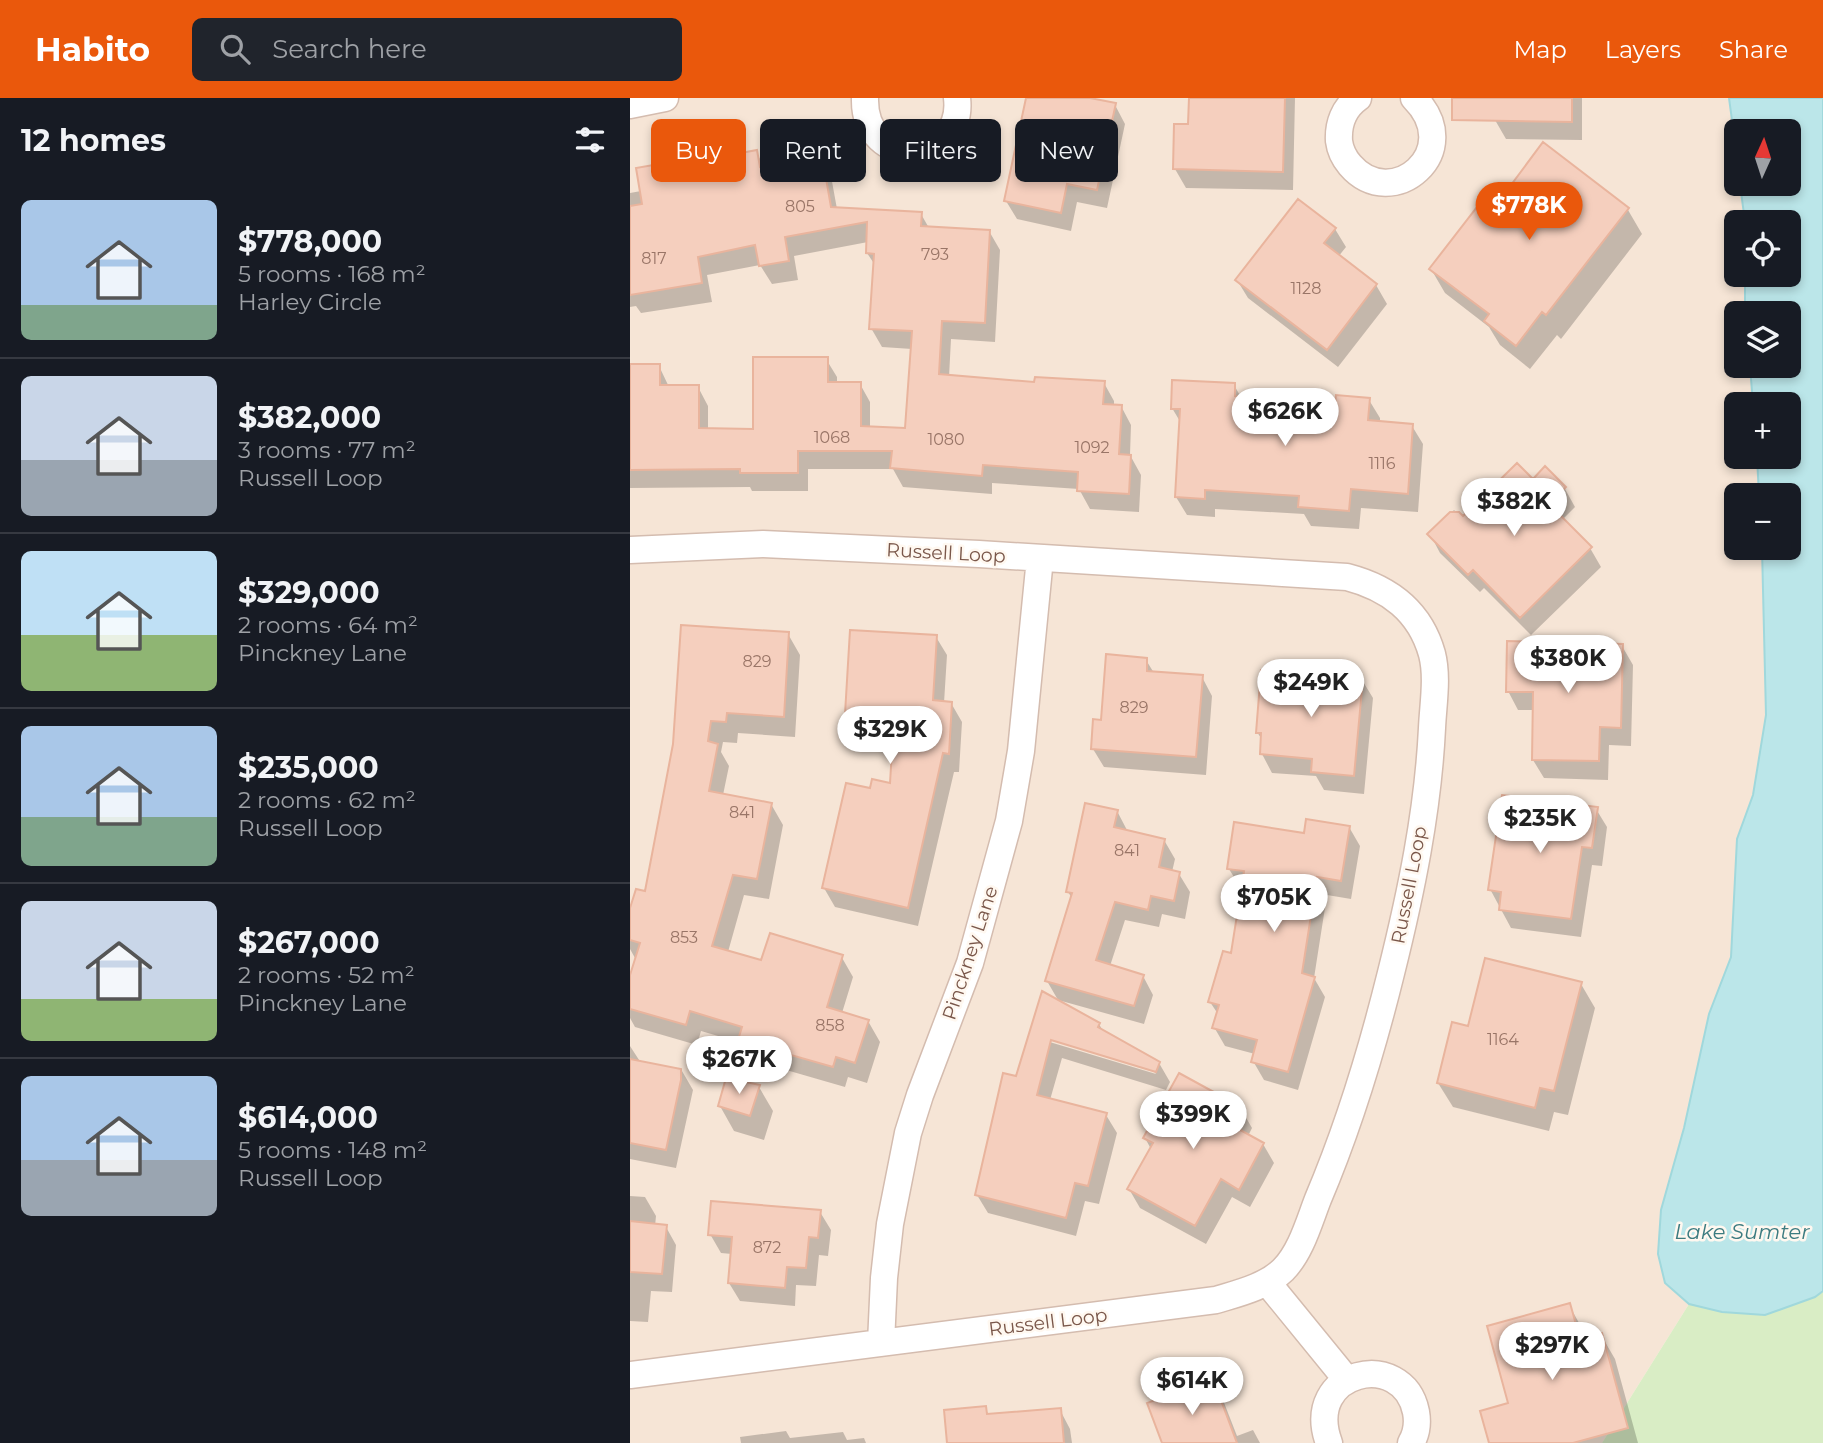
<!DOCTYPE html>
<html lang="en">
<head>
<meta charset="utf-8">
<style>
  body { margin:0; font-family:Montserrat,sans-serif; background:#20242c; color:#f1f3f6; height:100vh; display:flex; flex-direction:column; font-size:26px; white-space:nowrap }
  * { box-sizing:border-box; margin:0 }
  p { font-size:23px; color:#9ea1a6 }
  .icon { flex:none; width:38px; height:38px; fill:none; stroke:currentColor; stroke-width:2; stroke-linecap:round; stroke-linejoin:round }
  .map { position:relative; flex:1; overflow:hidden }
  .sheet { display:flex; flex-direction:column; background:#171b24; width:630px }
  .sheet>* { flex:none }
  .guide { position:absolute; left:21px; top:21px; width:665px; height:63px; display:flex; gap:14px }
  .needle { width:46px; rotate:3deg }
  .fabs { position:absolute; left:1094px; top:21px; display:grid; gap:14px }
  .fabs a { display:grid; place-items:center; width:77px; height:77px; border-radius:10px; background:#171b24; box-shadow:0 4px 10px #0003; font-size:35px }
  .price { position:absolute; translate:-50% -60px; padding:0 16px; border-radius:24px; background:#fff; color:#222; font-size:23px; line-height:46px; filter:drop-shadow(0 2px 4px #0008) }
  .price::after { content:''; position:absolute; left:50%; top:42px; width:21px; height:16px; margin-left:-10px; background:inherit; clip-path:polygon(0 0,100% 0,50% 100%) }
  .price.selected { background:#ea580c; color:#fff }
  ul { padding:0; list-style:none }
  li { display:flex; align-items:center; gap:21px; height:175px; padding:0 21px }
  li+li { border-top:2px solid #363941 }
  li span { display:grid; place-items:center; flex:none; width:196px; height:140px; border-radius:10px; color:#555 }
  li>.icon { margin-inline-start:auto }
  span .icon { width:84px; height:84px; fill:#fffc; stroke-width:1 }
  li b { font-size:30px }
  h2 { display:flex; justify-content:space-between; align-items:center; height:84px; padding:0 21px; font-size:30px }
  .tag { padding:0 24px; border-radius:10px; background:#171b24; box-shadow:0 4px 10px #0003; font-size:24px; line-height:63px }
  .tag.selected { background:#ea580c; color:#fff }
  header { display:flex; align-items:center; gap:42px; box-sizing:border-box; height:98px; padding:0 35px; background:#ea580c; color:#fff }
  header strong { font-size:33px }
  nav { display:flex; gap:38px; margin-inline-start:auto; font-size:24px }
  .search { width:490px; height:63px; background:#20242c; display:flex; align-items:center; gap:18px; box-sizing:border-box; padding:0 24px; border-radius:10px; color:#9ea1a6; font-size:26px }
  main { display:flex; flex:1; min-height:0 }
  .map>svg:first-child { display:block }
  .residential { fill:#f6e5d6 }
  .green { fill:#d9edc5 }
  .water { fill:#bbe6e9; stroke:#a0d8dc; stroke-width:2 }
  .shadow { fill:#0003; fill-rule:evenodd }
  .building { fill:#f5cfbe; stroke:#e9b49d; stroke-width:2 }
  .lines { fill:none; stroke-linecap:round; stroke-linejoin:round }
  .minor-casing { stroke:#d4bcaf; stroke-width:29 }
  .minor { stroke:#fff; stroke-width:26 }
  .labels { text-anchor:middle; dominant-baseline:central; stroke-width:5; stroke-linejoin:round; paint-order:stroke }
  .number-label { font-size:16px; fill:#997567 }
  .street-label { font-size:19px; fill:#7a574a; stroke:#fff8f0 }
  .water-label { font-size:21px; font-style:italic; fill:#3c7b80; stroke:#fff8f0 }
</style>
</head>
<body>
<header>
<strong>Habito</strong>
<div class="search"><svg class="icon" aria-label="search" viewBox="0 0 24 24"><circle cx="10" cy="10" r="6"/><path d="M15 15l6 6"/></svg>Search here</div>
<nav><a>Map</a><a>Layers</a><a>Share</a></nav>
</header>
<main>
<section class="sheet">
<h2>12 homes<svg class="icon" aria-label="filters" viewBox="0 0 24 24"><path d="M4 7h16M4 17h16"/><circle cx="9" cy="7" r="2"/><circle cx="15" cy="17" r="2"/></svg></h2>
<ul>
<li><span style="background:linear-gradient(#a9c7e8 75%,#7fa58c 0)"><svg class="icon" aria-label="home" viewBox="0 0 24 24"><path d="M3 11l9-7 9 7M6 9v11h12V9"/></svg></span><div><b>$778,000</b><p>5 rooms · 168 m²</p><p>Harley Circle</p></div></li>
<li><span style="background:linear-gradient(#c9d6e8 60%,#9aa5b1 0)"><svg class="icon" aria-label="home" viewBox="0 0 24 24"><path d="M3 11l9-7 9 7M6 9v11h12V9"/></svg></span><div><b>$382,000</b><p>3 rooms · 77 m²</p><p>Russell Loop</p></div></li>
<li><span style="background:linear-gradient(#bfe0f5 60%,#8fb573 0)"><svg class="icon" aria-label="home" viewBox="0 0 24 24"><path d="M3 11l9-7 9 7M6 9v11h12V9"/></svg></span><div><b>$329,000</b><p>2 rooms · 64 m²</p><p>Pinckney Lane</p></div></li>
<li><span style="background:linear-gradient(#a9c7e8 65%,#7fa58c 0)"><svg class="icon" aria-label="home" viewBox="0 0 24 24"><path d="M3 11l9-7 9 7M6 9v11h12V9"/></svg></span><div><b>$235,000</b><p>2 rooms · 62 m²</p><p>Russell Loop</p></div></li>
<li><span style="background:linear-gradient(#c9d6e8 70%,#8fb573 0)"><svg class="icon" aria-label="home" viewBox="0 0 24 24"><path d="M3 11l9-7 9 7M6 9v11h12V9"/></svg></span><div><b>$267,000</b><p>2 rooms · 52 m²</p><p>Pinckney Lane</p></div></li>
<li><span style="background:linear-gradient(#a9c7e8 60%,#9aa5b1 0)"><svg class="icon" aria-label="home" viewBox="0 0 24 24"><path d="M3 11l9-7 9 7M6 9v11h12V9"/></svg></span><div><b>$614,000</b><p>5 rooms · 148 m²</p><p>Russell Loop</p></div></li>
</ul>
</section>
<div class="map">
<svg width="1193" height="1345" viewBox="0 0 1193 1345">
  <rect width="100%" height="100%" fill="#fef4e8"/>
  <path class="residential" d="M 0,0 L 1099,0 L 1106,52 L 1106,86 L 1110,86 L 1114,123 L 1106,124 L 1106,177 L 1115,177 L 1115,215 L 1106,215 L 1106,268 L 1120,268 L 1123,306 L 1106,306 L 1106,359 L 1127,359 L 1129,397 L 1106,397 L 1106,450 L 1132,450 L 1136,617 L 1123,697 L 1107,741 L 1101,859 L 1079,916 L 1054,1030 L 1031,1112 L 1028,1156 L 1035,1185 L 1059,1206 L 972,1345 L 0,1345 Z"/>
  <path class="green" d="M 1193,1193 L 1193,1345 L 972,1345 L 1059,1206 L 1092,1214 L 1184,1199 Z"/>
  <path class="water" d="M 1099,0 L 1193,0 L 1193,1193 L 1185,1199 L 1135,1217 L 1092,1214 L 1059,1206 L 1035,1185 L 1028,1156 L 1031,1112 L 1054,1030 L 1079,916 L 1101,859 L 1107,741 L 1123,697 L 1136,617 L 1132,450 L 1158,450 L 1158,397 L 1129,397 L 1127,359 L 1158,359 L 1158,306 L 1123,306 L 1120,268 L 1158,268 L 1158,215 L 1115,215 L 1115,177 L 1158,177 L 1158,124 L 1115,124 L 1110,86 L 1158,86 L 1158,33 L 1106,33 L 1106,52 Z"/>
  <path class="shadow" d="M 398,0 L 452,0 L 485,7 L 495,26 L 477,110 L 447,104 L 441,133 L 387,121 L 376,103 Z
    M 561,0 L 665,0 L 663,92 L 556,90 L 545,71 L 560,28 Z
    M 866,0 L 952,0 L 952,42 L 876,41 L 865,22 Z
    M 126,54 L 135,70 L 191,59 L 201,78 L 207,111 L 291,116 L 299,130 L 359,133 L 370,152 L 365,244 L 321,241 L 319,279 L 406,285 L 474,285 L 484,303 L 484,308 L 491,308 L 501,327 L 500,357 L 511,377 L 509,414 L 460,411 L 449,391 L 362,385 L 362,396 L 273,389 L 263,371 L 178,371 L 178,393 L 122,393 L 120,389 L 0,390 L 0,267 L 29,268 L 39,289 L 68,289 L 78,308 L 78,332 L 125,333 L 196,261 L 207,279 L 207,286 L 230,286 L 240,304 L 240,330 L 276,332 L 282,251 L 252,249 L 241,230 L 245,167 L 237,155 L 238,144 L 164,158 L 168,182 L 142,186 L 130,167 L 77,177 L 82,204 L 11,215 L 6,208 L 0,209 L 0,95 L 11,93 L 53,67 Z
    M 872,102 L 998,112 L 1012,136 L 931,241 L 927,237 L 900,271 L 870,247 L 859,229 L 815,195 L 801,171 Z
    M 705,131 L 716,149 L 708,159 L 746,187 L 757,206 L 708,269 L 618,200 L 607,182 Z
    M 604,287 L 612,301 L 648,303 L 655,316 L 706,322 L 739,302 L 750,320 L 750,325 L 782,328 L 793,346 L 788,414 L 731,410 L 729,431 L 681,428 L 674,416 L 585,411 L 585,419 L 557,417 L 546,399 L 551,325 L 542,310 Z
    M 915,371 L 935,391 L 945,409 L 932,422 L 960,450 L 971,469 L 901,537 L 854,490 L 850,494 L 810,455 L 800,436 L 824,412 L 833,421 L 903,383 Z
    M 158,536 L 170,557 L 165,639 L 108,635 L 107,645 L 93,644 L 91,654 L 99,668 L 93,697 L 141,706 L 153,727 L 139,801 L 114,797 L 98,854 L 132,864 L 211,858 L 223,879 L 212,915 L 238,923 L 250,944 L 237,985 L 218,979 L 215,989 L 122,962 L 112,945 L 71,933 L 67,947 L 5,929 L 0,920 L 0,884 L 5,860 L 0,851 L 0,816 L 16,796 L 45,647 Z
    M 306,539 L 317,557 L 314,605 L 321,605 L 332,624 L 329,674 L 324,674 L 288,828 L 205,809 L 194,790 L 241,692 L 262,688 L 264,653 L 240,651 L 217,615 Z
    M 992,548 L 1003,567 L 1001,648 L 979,647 L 978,682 L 914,680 L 903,662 L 905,612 L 888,612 L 878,593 Z
    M 516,562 L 524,575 L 572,579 L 582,598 L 576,677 L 474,669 L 463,651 Z
    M 732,582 L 743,600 L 734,696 L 694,692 L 686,678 L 642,675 L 632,656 L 633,643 L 627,634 Z
    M 966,711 L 977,729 L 972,768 L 962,767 L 951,839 L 881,830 L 860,791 Z
    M 487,713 L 498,734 L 534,742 L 545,761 L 542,774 L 549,776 L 560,794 L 555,821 L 532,816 L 529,829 L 495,822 L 480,868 L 513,878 L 523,897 L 514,926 L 428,902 L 417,883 L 442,800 L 438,794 Z
    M 719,729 L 730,748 L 721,801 L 697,797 L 684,880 L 695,899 L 668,992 L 634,982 L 623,963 L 625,956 L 595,948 L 584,929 L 588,916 L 580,904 L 603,858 L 613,790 L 610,789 L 599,771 L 675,737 Z
    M 951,886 L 965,910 L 938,1017 L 924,1014 L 919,1033 L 823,1009 L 808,985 L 839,930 Z
    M 413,895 L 469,926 L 474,935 L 529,965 L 540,984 L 536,992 L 432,960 L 420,1002 L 476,1017 L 487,1035 L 469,1106 L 455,1103 L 446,1138 L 358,1115 L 347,1097 L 387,980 ZM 414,938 L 521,970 L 526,976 L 413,942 Z
    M 0,948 L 11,965 L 52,973 L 63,992 L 46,1070 L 0,1061 Z
    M 129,989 L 143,1013 L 134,1042 L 104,1033 L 90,1008 Z
    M 611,1011 L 622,1030 L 618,1038 L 633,1046 L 644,1065 L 620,1109 L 602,1099 L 576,1146 L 510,1110 L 499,1091 L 521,1051 L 515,1040 Z
    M 0,1098 L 15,1099 L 26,1118 L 25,1128 L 36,1129 L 46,1147 L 42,1194 L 21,1193 L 18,1224 L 0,1223 Z
    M 190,1114 L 201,1132 L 198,1158 L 189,1157 L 186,1188 L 166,1187 L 165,1208 L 110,1203 L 99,1185 L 102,1156 L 91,1155 L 80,1136 Z
    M 939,1207 L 953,1232 L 956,1241 L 971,1237 L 985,1261 L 1008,1345 L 861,1345 L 880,1306 Z
    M 582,1283 L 593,1302 L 607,1338 L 623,1332 L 630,1345 L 534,1345 Z
    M 355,1310 L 359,1318 L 430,1312 L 440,1331 L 442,1345 L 318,1345 Z
    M 156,1333 L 160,1340 L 213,1334 L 217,1342 L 234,1340 L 236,1345 L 111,1345 L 110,1339 Z"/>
  <path class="building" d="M 396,0 L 460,0 L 486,5 L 467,92 L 437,86 L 431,115 L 374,103 Z
    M 559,0 L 655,0 L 653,74 L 543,71 L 544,26 L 558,26 Z
    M 822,0 L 942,0 L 942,24 L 822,22 Z
    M 913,44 L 999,110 L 916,217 L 912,214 L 886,248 L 854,223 L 859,216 L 799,171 L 861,91 L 872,99 Z
    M 127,52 L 130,69 L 192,57 L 201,109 L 292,114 L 291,128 L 360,132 L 355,225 L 312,223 L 309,276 L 404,284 L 405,279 L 475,283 L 473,306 L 492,307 L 489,356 L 501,357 L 499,396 L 447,393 L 448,374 L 353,367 L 352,378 L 260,370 L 262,353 L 168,353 L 168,375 L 110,375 L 110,371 L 0,372 L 0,266 L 30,266 L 30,287 L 69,287 L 69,330 L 123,331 L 123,259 L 198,259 L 198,284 L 231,284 L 231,328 L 275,330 L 282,233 L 239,231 L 244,156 L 236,155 L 237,124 L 155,139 L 159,163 L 129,168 L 125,147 L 68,159 L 72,185 L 0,197 L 0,108 L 12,106 L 6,70 L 52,62 L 52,66 Z
    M 668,101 L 706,130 L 694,145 L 747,186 L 697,252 L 605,182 Z
    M 542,282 L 605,285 L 605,298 L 649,301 L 648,315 L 704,320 L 706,297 L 740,300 L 738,322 L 783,326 L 778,396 L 721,391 L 719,413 L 668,409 L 669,398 L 575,392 L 575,401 L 545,399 L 550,311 L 541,311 Z
    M 887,365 L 903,381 L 915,368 L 936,389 L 919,406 L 962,449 L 890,520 L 843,472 L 838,477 L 797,436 L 820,414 L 829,414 L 833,418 Z
    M 51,527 L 159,534 L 154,619 L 97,615 L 96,624 L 81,623 L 78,643 L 88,646 L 79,693 L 142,705 L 127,781 L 103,777 L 82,848 L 131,862 L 140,835 L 213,857 L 197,909 L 239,922 L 225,965 L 206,959 L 203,969 L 108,942 L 112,929 L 60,913 L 56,927 L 0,911 L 0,877 L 10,845 L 0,842 L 0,810 L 6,791 L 15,793 L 43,646 Z
    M 220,532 L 307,537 L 303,602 L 322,604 L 319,656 L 313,655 L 278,810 L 192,790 L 216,685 L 240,690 L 242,681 L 260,685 L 263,636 L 227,633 L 228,616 L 215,616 Z
    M 877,543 L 993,546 L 991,630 L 970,629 L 969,663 L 902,662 L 903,594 L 876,594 Z
    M 476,556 L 517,560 L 517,573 L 573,577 L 566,659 L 461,651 L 463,621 L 471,622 Z
    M 631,572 L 733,580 L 724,678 L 681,674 L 682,661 L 630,656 L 631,635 L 626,635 Z
    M 872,697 L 968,709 L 962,750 L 952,749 L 941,821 L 869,812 L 871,794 L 858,792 Z
    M 455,705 L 488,712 L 484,729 L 535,741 L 529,769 L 550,774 L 544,803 L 521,798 L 518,812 L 485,804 L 466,862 L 514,877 L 504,908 L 415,883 L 442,795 L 436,794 Z
    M 676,721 L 720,728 L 711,783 L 687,779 L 672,875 L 685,879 L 658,974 L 621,964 L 627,942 L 582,930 L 589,907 L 578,904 L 593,853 L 601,855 L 614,773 L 597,771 L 604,724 L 674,735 Z
    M 855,860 L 952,884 L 924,993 L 910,990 L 905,1010 L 807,985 L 822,924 L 838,928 Z
    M 412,893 L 470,925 L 468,929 L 530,964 L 526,974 L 421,942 L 407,997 L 477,1015 L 458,1088 L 445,1085 L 436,1120 L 345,1097 L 373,975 L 386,978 Z
    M 0,961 L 51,971 L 51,982 L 36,1052 L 0,1045 Z
    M 549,975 L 613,1010 L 603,1028 L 634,1045 L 609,1092 L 591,1081 L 565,1128 L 497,1091 L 523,1045 L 513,1040 Z
    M 96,980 L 130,987 L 120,1018 L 88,1008 Z
    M 81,1103 L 191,1112 L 188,1140 L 179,1139 L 176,1170 L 157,1169 L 155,1190 L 98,1185 L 102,1139 L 78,1137 Z
    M 0,1123 L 37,1127 L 32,1176 L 0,1174 Z
    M 940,1205 L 950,1241 L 972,1235 L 998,1330 L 943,1345 L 859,1345 L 850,1313 L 878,1305 L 857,1228 Z
    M 583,1281 L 607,1345 L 532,1345 L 517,1305 Z
    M 356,1308 L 357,1316 L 431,1310 L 434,1345 L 317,1345 L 314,1312 Z"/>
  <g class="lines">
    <defs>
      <path id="minor" d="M 235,0 C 233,74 335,66 327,0
        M 728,0 C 714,10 708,26 709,43 C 710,51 714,60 720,67 C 762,116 837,53 784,0
        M 0,7 L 35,0
        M 0,452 L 133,446 L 349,456 L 717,479 C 759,490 790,513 802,556 C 808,579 803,607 802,630 C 798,713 781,795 761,875 C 742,952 719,1028 688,1101 C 679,1124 671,1154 653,1172 C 635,1189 609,1195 586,1202 L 0,1277
        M 637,1184 L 717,1282
        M 251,1245 L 254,1180 L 260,1126 L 278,1035 L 290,997 L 340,865 L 379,723 L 391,653 L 410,460
        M 699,1345 C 672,1272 773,1250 786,1314 C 788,1325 787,1335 781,1345"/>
    </defs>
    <use href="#minor" class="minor-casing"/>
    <use href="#minor" class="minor"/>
  </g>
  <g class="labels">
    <g class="number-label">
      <text x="170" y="108">805</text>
      <text x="305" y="156">793</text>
      <text x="24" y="160">817</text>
      <text x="676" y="190">1128</text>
      <text x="202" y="339">1068</text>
      <text x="316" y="341">1080</text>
      <text x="462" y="349">1092</text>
      <text x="752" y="365">1116</text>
      <text x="127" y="563">829</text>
      <text x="504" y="609">829</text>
      <text x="112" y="714">841</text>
      <text x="497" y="752">841</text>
      <text x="54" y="839">853</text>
      <text x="200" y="927">858</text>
      <text x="873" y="941">1164</text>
      <text x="137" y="1149">872</text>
    </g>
    <g class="street-label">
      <text transform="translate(316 455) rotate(3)">Russell Loop</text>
      <text transform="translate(779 787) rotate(-79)">Russell Loop</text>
      <text transform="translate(340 855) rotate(-72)">Pinckney Lane</text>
      <text transform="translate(418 1224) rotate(-7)">Russell Loop</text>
    </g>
    <g class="water-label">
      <text x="1112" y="1133">Lake Sumter</text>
    </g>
  </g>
</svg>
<div class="fabs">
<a><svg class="needle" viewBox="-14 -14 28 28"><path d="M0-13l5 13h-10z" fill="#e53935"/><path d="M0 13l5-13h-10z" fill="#9ea1a6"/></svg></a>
<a><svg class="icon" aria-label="locate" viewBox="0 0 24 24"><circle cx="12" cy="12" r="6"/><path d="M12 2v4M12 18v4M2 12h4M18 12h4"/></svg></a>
<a><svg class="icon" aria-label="layers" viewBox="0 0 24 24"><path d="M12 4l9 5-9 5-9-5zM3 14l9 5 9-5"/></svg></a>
<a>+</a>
<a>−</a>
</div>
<b class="price selected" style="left:899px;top:144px">$778K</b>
<b class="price" style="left:655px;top:350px">$626K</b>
<b class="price" style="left:884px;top:440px">$382K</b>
<b class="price" style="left:938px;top:597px">$380K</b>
<b class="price" style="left:681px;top:621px">$249K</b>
<b class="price" style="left:260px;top:668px">$329K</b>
<b class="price" style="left:910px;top:757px">$235K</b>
<b class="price" style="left:644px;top:836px">$705K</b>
<b class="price" style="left:109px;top:998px">$267K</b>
<b class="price" style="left:563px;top:1053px">$399K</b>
<b class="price" style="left:922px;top:1284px">$297K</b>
<b class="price" style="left:562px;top:1319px">$614K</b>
<div class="guide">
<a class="tag selected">Buy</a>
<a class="tag">Rent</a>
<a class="tag">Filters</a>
<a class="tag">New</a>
</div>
</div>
</main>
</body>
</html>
